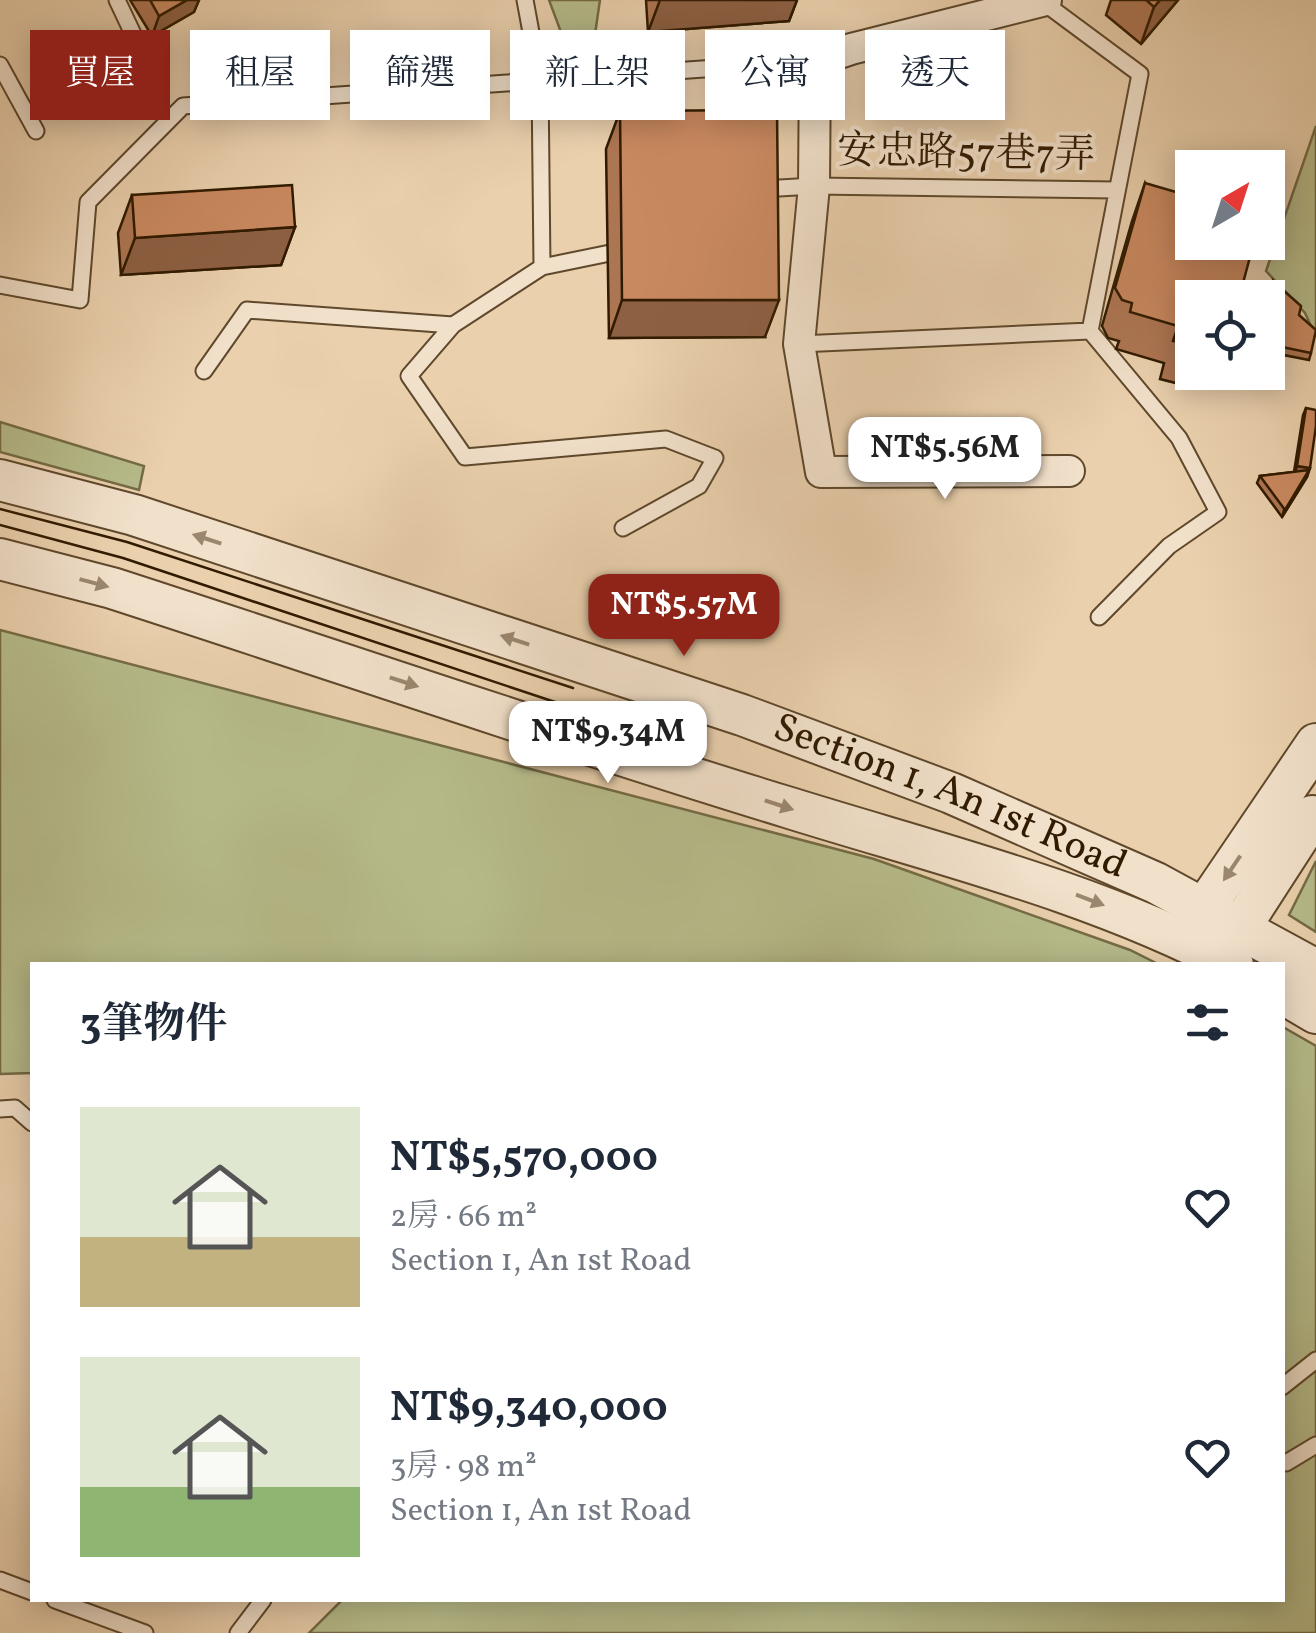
<!DOCTYPE html>
<html lang="zh-TW">
<head>
<meta charset="utf-8">
<style>
  body { margin:0; font-family:Vollkorn,"Noto Serif TC",serif; background:#f2f2f3; color:#1f2937; height:100vh; display:flex; flex-direction:column; font-size:38px; white-space:nowrap }
  * { box-sizing:border-box; margin:0 }
  p { font-size:32px; color:#747a83 }
  .icon { flex:none; width:55px; height:55px; fill:none; stroke:currentColor; stroke-width:2; stroke-linecap:round; stroke-linejoin:round }
  .map { position:relative; flex:1; overflow:hidden }
  .panel { position:absolute; left:30px; top:962px; width:1255px; height:640px; display:flex; flex-direction:column; background:#fff; border-radius:0px; box-shadow:0 5px 25px #0003 }
  .panel>* { flex:none }
  .hud { position:absolute; left:30px; top:30px; width:1258px; height:90px; display:flex; gap:20px }
  .needle { width:65px; rotate:39deg }
  .controls { position:absolute; left:1175px; top:150px; display:grid; gap:20px }
  .controls a { display:grid; place-items:center; width:110px; height:110px; border-radius:0px; background:#fff; box-shadow:0 5px 25px #0003; font-size:50px }
  .price { position:absolute; translate:-50% -85px; padding:0 22px; border-radius:20px; background:#fff; color:#222; font-size:32px; line-height:65px; filter:drop-shadow(0 2px 5px #0008) }
  .price::after { content:''; position:absolute; left:50%; top:60px; width:30px; height:22px; margin-left:-15px; background:inherit; clip-path:polygon(0 0,100% 0,50% 100%) }
  .price.selected { background:#8f2418; color:#fff }
  ul { padding:0; list-style:none }
  li { display:flex; align-items:center; gap:30px; height:250px; padding:0 50px }
  li span { display:grid; place-items:center; flex:none; width:280px; height:200px; border-radius:0px; color:#555 }
  li>.icon { margin-inline-start:auto }
  span .icon { width:120px; height:120px; fill:#fffc; stroke-width:1 }
  li b { font-size:42px }
  h2 { display:flex; justify-content:space-between; align-items:center; height:120px; padding:0 50px; font-size:42px }
  .pill { padding:0 35px; border-radius:0px; background:#fff; box-shadow:0 5px 25px #0003; font-size:35px; line-height:90px }
  .pill.selected { background:#8f2418; color:#fff }
  .map>svg:first-child { display:block }
  .green { fill:#b6bb8a; stroke:#746b45; stroke-width:2.5 }
  .lines { fill:none; stroke-linecap:round; stroke-linejoin:round }
  .service-casing { stroke:#5f482b; stroke-width:19 }
  .minor-casing { stroke:#5f482b; stroke-width:34 }
  .tertiary-casing { stroke:#5f482b; stroke-width:44 }
  .service { stroke:#f1e0ca; stroke-width:15 }
  .minor { stroke:#f1e0ca; stroke-width:30 }
  .tertiary { stroke:#f1e0ca; stroke-width:40 }
  .tram { stroke:#311b00; stroke-width:2.5 }
  .wall { fill:#ad7653; stroke:#311b00; stroke-width:2.5 }
  .shaded-wall { fill:#8d6043; stroke:#311b00; stroke-width:2.5 }
  .building { fill:#c98960; stroke:#311b00; stroke-width:2.5 }
  .oneway { fill:#9b876f }
  .labels { text-anchor:middle; dominant-baseline:central; stroke-width:8; stroke-linejoin:round; paint-order:stroke }
  .street-label { font-size:40px; fill:#311b00; stroke:#f1e0ca }
</style>
</head>
<body>
<div class="map">
<svg width="1316" height="1633" viewBox="0 0 1316 1633">
  <rect width="100%" height="100%" fill="#ead0ad"/>
  <filter id="stains"><feTurbulence type="fractalNoise" baseFrequency=".002" numOctaves="4"/><feColorMatrix values="0 0 0 0 .2 0 0 0 0 .09 0 0 0 0 .02 0 0 0 .5 -.17"/></filter>
  <radialGradient id="worn" r=".72"><stop offset=".6" stop-color="#630" stop-opacity="0"/><stop offset="1" stop-color="#630" stop-opacity=".3"/></radialGradient>
  <path class="green" d="M 549,0 L 600,0 L 594,41 L 568,51 Z
    M 1316,126 L 1316,337 L 1305,313 L 1266,271 Z
    M 0,422 L 144,466 L 139,490 L 0,452 Z
    M 0,630 L 874,859 L 1130,950 L 1160,965 L 32,965 L 32,1073 L 0,1074 Z
    M 1316,861 L 1316,932 L 1289,915 Z
    M 1283,1027 L 1316,1046 L 1316,1633 L 309,1633 L 342,1600 L 1282,1600 Z"/>
  <g class="lines">
    <defs>
      <path id="service" d="M 117,0 L 142,53
        M 525,0 L 540,81 L 542,267
        M 1043,2 L 1140,74 L 1090,331 L 1179,438 L 1218,512 L 1169,546 L 1099,617
        M 0,65 L 36,131
        M 761,189 L 814,186 L 1117,190
        M 0,285 L 80,300 L 88,202 L 183,106 L 815,61
        M 799,344 L 1090,331
        M 204,371 L 247,310 L 453,325
        M 623,528 L 699,486 L 715,458 L 666,439 L 465,457 L 409,376 L 453,325 L 542,267 L 610,253 L 623,246
        M 0,1109 L 15,1108 L 32,1123
        M 1282,1387 L 1316,1360
        M 1282,1461 L 1286,1463 L 1316,1445
        M 0,1580 L 32,1592
        M 55,1600 L 145,1633
        M 238,1633 L 263,1600"/>
      <path id="minor" d="M 1046,0 L 851,49 L 815,61 L 814,186 L 799,344 L 821,472 L 1069,471"/>
      <g id="tertiary">
        <path id="s1" d="M 0,480 L 134,515 L 742,715 L 951,793 L 1156,883 L 1316,970"/>
        <path d="M 0,559 L 112,588 C 338,661 563,739 790,808 C 941,855 1092,891 1233,965"/>
        <path d="M 1189,931 L 1316,744"/>
        <path d="M 1225,951 L 1312,816"/>
        <path d="M 1282,993 L 1316,1013"/>
      </g>
    </defs>
    <use href="#service" class="service-casing"/>
    <use href="#minor" class="minor-casing"/>
    <use href="#tertiary" class="tertiary-casing"/>
    <use href="#service" class="service"/>
    <use href="#minor" class="minor"/>
    <use href="#tertiary" class="tertiary"/>
    <path class="tram" d="M 0,509 L 127,542 L 573,688
      M 0,525 L 123,558 L 567,706"/>
  </g>
  <path class="wall" d="M 130,0 L 199,0 L 194,12 L 152,36 Z
    M 646,0 L 797,0 L 789,21 L 648,32 Z
    M 1111,0 L 1178,0 L 1141,44 L 1106,15 Z
    M 620,111 L 765,337 L 609,338 L 606,149 Z
    M 1145,183 L 1192,298 L 1192,372 L 1246,372 L 1241,386 L 1200,374 L 1195,388 L 1160,379 L 1164,363 L 1116,349 L 1119,341 L 1108,338 L 1102,326 L 1132,221 Z
    M 132,195 L 295,227 L 281,265 L 121,275 L 118,233 Z
    M 1273,281 L 1299,315 L 1311,353 L 1309,360 L 1268,352 L 1268,304 Z
    M 1306,408 L 1309,470 L 1307,477 L 1282,517 L 1257,483 L 1260,476 L 1294,472 L 1303,415 Z"/>
  <path class="shaded-wall" d="M 187,0 L 199,0 L 194,12 L 152,36 L 159,16 Z
    M 660,0 L 797,0 L 789,21 L 648,32 Z
    M 1160,0 L 1178,0 L 1141,44 L 1154,7 Z
    M 295,227 L 281,265 L 121,275 L 135,238 Z
    M 622,300 L 779,300 L 765,337 L 609,338 Z
    M 1297,466 L 1310,468 L 1307,477 L 1282,517 Z"/>
  <path class="building" d="M 150,0 L 187,0 L 159,16 Z
    M 1146,0 L 1160,0 L 1154,7 Z
    M 777,110 L 779,300 L 622,300 L 620,111 Z
    M 1145,183 L 1186,195 L 1188,187 L 1192,189 L 1192,242 L 1254,242 L 1239,298 L 1192,298 L 1192,346 L 1173,341 L 1178,326 L 1130,312 L 1132,303 L 1122,300 L 1115,288 Z
    M 292,185 L 295,227 L 135,238 L 132,195 Z
    M 1273,281 L 1301,306 L 1299,315 L 1316,330 L 1311,353 L 1268,344 L 1268,309 Z
    M 1306,408 L 1316,410 L 1316,426 L 1310,468 L 1297,466 Z
    M 1309,470 L 1285,510 L 1260,476 Z"/>
  <defs><path id="oneway-solid" d="M-6-.8H1V-3.2L6.5 0L1 3.2V.8H-6Z" transform="scale(2.5)"/></defs>
  <g class="oneway">
    <use href="#oneway-solid" transform="translate(207 539) rotate(-162)"/>
    <use href="#oneway-solid" transform="translate(94 583) rotate(15)"/>
    <use href="#oneway-solid" transform="translate(515 640) rotate(-162)"/>
    <use href="#oneway-solid" transform="translate(404 682) rotate(18)"/>
    <use href="#oneway-solid" transform="translate(779 805) rotate(18)"/>
    <use href="#oneway-solid" transform="translate(1232 868) rotate(124)"/>
    <use href="#oneway-solid" transform="translate(1090 900) rotate(21)"/>
  </g>
  <g class="labels">
    <g class="street-label">
      <text transform="translate(966 155) rotate(1)">安忠路57巷7弄</text>
      <text stroke="none"><textPath href="#s1" startOffset="1002">Section 1, An 1st Road</textPath></text>
    </g>
  </g>
  <rect width="100%" height="100%" filter="url(#stains)"/>
  <rect width="100%" height="100%" fill="url(#worn)"/>
</svg>
<div class="controls">
<a><svg class="needle" viewBox="-14 -14 28 28"><path d="M0-13l5 13h-10z" fill="#e53935"/><path d="M0 13l5-13h-10z" fill="#747a83"/></svg></a>
<a><svg class="icon" aria-label="locate" viewBox="0 0 24 24"><circle cx="12" cy="12" r="6"/><path d="M12 2v4M12 18v4M2 12h4M18 12h4"/></svg></a>
</div>
<b class="price" style="left:945px;top:502px">NT$5.56M</b>
<b class="price selected" style="left:684px;top:659px">NT$5.57M</b>
<b class="price" style="left:608px;top:786px">NT$9.34M</b>
<div class="hud">
<a class="pill selected">買屋</a>
<a class="pill">租屋</a>
<a class="pill">篩選</a>
<a class="pill">新上架</a>
<a class="pill">公寓</a>
<a class="pill">透天</a>
</div>
<section class="panel">
<h2>3筆物件<svg class="icon" aria-label="filters" viewBox="0 0 24 24"><path d="M4 7h16M4 17h16"/><circle cx="9" cy="7" r="2"/><circle cx="15" cy="17" r="2"/></svg></h2>
<ul>
<li><span style="background:linear-gradient(#dfe7d0 65%,#c2b280 0)"><svg class="icon" aria-label="home" viewBox="0 0 24 24"><path d="M3 11l9-7 9 7M6 9v11h12V9"/></svg></span><div><b>NT$5,570,000</b><p>2房 · 66 m²</p><p>Section 1, An 1st Road</p></div><svg class="icon" aria-label="heart" viewBox="0 0 24 24"><path d="M12 20l-8-8c-3-5 5-10 8-4 3-6 11-1 8 4z"/></svg></li>
<li><span style="background:linear-gradient(#dfe7d0 65%,#8fb573 0)"><svg class="icon" aria-label="home" viewBox="0 0 24 24"><path d="M3 11l9-7 9 7M6 9v11h12V9"/></svg></span><div><b>NT$9,340,000</b><p>3房 · 98 m²</p><p>Section 1, An 1st Road</p></div><svg class="icon" aria-label="heart" viewBox="0 0 24 24"><path d="M12 20l-8-8c-3-5 5-10 8-4 3-6 11-1 8 4z"/></svg></li>
</ul>
</section>
</div>
</body>
</html>
